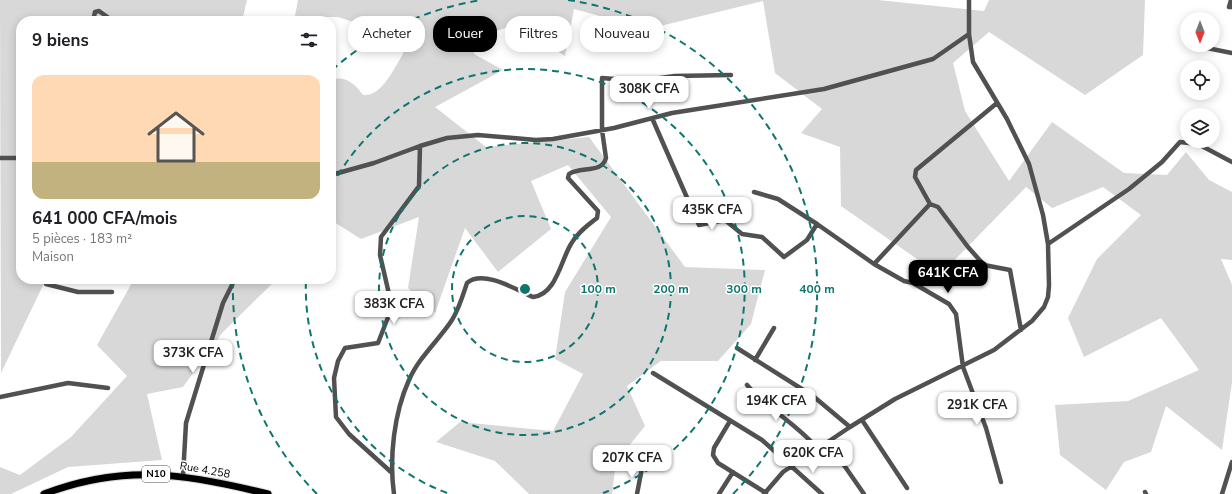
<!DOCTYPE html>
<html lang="fr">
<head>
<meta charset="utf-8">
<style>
  body { margin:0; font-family:"Nunito Sans",sans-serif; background:#f2f2f2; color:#202124; height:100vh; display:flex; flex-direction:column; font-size:15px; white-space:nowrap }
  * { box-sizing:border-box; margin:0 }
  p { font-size:13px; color:#757577 }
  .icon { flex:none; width:22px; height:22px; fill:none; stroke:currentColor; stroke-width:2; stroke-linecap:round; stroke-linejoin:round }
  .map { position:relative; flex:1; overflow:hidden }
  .details { position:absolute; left:16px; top:16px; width:320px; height:268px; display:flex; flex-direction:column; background:#fff; border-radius:16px; box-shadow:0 2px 10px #0003 }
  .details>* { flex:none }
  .banner { position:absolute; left:348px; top:16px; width:380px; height:36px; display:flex; gap:8px }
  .needle { width:26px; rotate:180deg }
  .tools { position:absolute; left:1180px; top:12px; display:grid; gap:8px }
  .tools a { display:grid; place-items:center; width:40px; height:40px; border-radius:50%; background:#fff; box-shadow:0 2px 10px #0003; font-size:20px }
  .price { position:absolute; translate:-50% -34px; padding:0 9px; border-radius:8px; background:#fff; color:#222; font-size:13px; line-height:26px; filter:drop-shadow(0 1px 2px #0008) }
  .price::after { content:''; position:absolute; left:50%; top:24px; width:12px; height:9px; margin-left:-6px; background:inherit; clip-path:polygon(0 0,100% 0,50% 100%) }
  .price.current { background:#000; color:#fff }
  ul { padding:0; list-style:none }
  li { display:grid; align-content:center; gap:8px; height:212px; padding:0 16px }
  li span { display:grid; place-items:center; height:124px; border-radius:12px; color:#555 }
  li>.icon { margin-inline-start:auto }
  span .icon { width:72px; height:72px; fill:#fffc; stroke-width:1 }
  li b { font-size:17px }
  h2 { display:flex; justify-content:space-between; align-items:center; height:48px; padding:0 16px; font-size:17px }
  .tag { padding:0 14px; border-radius:16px; background:#fff; box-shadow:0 2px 10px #0003; font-size:14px; line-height:36px }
  .tag.current { background:#000; color:#fff }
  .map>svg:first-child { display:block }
  .green { fill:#d8d8d8 }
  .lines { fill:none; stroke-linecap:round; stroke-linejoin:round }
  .highway-casing { stroke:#dbdbdb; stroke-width:9 }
  .minor { stroke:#515151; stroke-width:4.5 }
  .highway { stroke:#000; stroke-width:7 }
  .ring { fill:none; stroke:#0f766e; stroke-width:2; stroke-dasharray:7 5 }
  .labels { text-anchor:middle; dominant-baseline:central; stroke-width:3; stroke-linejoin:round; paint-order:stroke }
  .shield { fill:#fff; stroke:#4c4c4c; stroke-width:1 }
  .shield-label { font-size:10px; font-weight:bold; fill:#000 }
  .street-label { font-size:11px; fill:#000; stroke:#fff }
  .centre { fill:#0f766e; stroke:#fff; stroke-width:2 }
  .ring-label { font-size:12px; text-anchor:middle; font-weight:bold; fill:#0f766e; stroke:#fff; stroke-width:3; stroke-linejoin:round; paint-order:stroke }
</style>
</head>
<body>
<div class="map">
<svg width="1232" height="494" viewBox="0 0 1232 494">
  <rect width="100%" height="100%" fill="#fff"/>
  <path class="green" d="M 0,0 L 247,0 L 242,21 L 21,21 L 21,279 L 46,279 L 1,373 Z
    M 298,0 L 878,0 L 984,11 L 989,0 L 1145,0 L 1143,55 L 1085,95 L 989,32 L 953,63 L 965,111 L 1009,181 L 1052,122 L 1124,173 L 1167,175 L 1186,152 L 1209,180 L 1232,192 L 1232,260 L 1221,259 L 1232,285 L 1232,382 L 1222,450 L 1166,406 L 1151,452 L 1124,462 L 1106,490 L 1060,455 L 1055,405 L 1128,401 L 1199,370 L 1161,318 L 1084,357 L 1068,318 L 1097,259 L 1141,215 L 1103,187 L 1052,208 L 1026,187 L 940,275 L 841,206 L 840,147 L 801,133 L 822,109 L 775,73 L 763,1 L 648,29 L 574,9 L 565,56 L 514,25 L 476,38 L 474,54 L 503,70 L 435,107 L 486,147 L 589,137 L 685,267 L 765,270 L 751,324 L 718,361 L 661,361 L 627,386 L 645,426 L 616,462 L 612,494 L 529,494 L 495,461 L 436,442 L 460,422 L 553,431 L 583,374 L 555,359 L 565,292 L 611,217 L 568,165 L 531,181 L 551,229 L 498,272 L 465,228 L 435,313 L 408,288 L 419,217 L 361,239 L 334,222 L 331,225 L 331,80 C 345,75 355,84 363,95 C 382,97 394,68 403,54 L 401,38 L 394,32 L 385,29 L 363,25 L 338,17 L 323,17 L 320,21 L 294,21 Z
    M 130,279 L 277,279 L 222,333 L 183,387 L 147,394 L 162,460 L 68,467 L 11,494 L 0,494 L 0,467 L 20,475 L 71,437 L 127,376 L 97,345 L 133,281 Z"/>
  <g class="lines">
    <defs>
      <path id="highway" d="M 44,494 C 124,463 188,474 268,494"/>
    </defs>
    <use href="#highway" class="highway-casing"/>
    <path class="minor" d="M 1231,0 L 1229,7 L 1232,7
      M 93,21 L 95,12 L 99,11 L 113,21
      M 1202,45 L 1207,48 L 1232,53
      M 652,118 L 699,225 L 725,220 L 742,234 L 762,237 L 784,257 L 807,240 L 817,224
      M 0,158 L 21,158
      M 331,175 L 374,163 L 420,146 L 447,138 L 478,135 L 536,140 L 553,139 L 614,128 L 672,113 L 824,89 L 933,59 L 969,34
      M 754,192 L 778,199 L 817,224 L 874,264 L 930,204 L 915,177 L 916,170 L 997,103
      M 930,204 L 938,207 L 968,247 L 984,265 L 1010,270 L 1021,330
      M 1048,244 L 1129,189 L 1162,162 L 1180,142 L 1198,144 L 1232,162
      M 874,264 L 904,281 L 913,283 L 949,304 L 956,314 L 963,367 L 986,428 L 1001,482
      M 45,279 L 46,284 L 78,292 L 112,292
      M 737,348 L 813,396 L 850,427
      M 755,360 L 774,328
      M 653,373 L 762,440 L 822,494
      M 747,385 C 768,409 797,424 818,449
      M 0,397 L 68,383 L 108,388
      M 862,420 L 907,488
      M 730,421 L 714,448 L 713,455 L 718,463 L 766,493
      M 828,442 L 864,494
      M 391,472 L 349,434 L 336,417 L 334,378 L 338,361 L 345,348 L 378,343 L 392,307 L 380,255 L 381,237 L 419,186 L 420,146
      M 183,476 L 186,423 L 223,303 L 235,279
      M 1145,492 L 1146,494
      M 394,494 C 389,458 394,413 409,380 C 419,357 439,340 452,320 C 459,309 463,295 467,283 C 483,269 517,290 533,297 C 556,295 561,260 571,244 C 577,233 588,225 597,218 L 598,211 L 568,178 L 569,174 C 580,166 602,174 606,158 L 602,130 L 602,78 L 639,81 L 675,76 L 731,75
      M 637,494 L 642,468
      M 719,494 L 733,472
      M 764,494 L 783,472 L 850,427 L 895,399 L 994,350 L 1032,321 L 1044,307 L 1048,297 L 1049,285 L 1048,244 L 1043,215 L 1029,164 L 1007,119 L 973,62 L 969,34 L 969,0
      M 1222,494 L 1232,462"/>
    <use href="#highway" class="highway"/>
  </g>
  <g class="ring">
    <circle cx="525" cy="289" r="73"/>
    <circle cx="525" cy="289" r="146"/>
    <path d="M447 493A219 219 0 0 1 306 279M332 186A219 219 0 1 1 603 493"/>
    <path d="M317 494A292 292 0 0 1 233 281M332 70A292 292 0 0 1 482 0M568 0A292 292 0 0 1 733 494"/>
  </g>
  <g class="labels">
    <rect class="shield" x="142" y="466" width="28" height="16" rx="3"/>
    <g class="shield-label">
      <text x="156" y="474">N10</text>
    </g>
    <g class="street-label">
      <text transform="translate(205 470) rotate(10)">Rue 4.258</text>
    </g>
  </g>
  <circle cx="525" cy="289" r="6" class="centre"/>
  <g class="ring-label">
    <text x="598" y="293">100 m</text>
    <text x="671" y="293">200 m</text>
    <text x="744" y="293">300 m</text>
    <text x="817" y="293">400 m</text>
  </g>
</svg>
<div class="tools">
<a><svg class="needle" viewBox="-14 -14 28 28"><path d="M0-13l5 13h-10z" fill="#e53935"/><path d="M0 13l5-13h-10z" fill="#757577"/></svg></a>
<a><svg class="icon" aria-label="locate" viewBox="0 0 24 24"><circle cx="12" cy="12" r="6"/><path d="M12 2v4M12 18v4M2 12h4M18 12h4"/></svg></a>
<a><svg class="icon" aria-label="layers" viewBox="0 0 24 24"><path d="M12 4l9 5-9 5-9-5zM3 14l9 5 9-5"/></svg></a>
</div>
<b class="price" style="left:649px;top:110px">308K CFA</b>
<b class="price" style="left:712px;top:231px">435K CFA</b>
<b class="price current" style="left:948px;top:294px">641K CFA</b>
<b class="price" style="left:394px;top:325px">383K CFA</b>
<b class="price" style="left:193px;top:374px">373K CFA</b>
<b class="price" style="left:776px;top:422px">194K CFA</b>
<b class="price" style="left:977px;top:426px">291K CFA</b>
<b class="price" style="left:813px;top:474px">620K CFA</b>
<b class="price" style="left:632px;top:479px">207K CFA</b>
<div class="banner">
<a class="tag">Acheter</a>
<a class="tag current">Louer</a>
<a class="tag">Filtres</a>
<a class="tag">Nouveau</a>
</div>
<section class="details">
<h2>9 biens<svg class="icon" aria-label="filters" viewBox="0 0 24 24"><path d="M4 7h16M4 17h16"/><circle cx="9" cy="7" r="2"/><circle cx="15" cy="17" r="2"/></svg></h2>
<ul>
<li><span style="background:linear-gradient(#ffd9b3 70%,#c2b280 0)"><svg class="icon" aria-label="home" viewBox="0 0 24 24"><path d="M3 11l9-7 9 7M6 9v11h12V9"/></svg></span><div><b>641 000 CFA/mois</b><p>5 pièces · 183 m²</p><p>Maison</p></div></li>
</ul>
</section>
</div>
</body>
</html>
